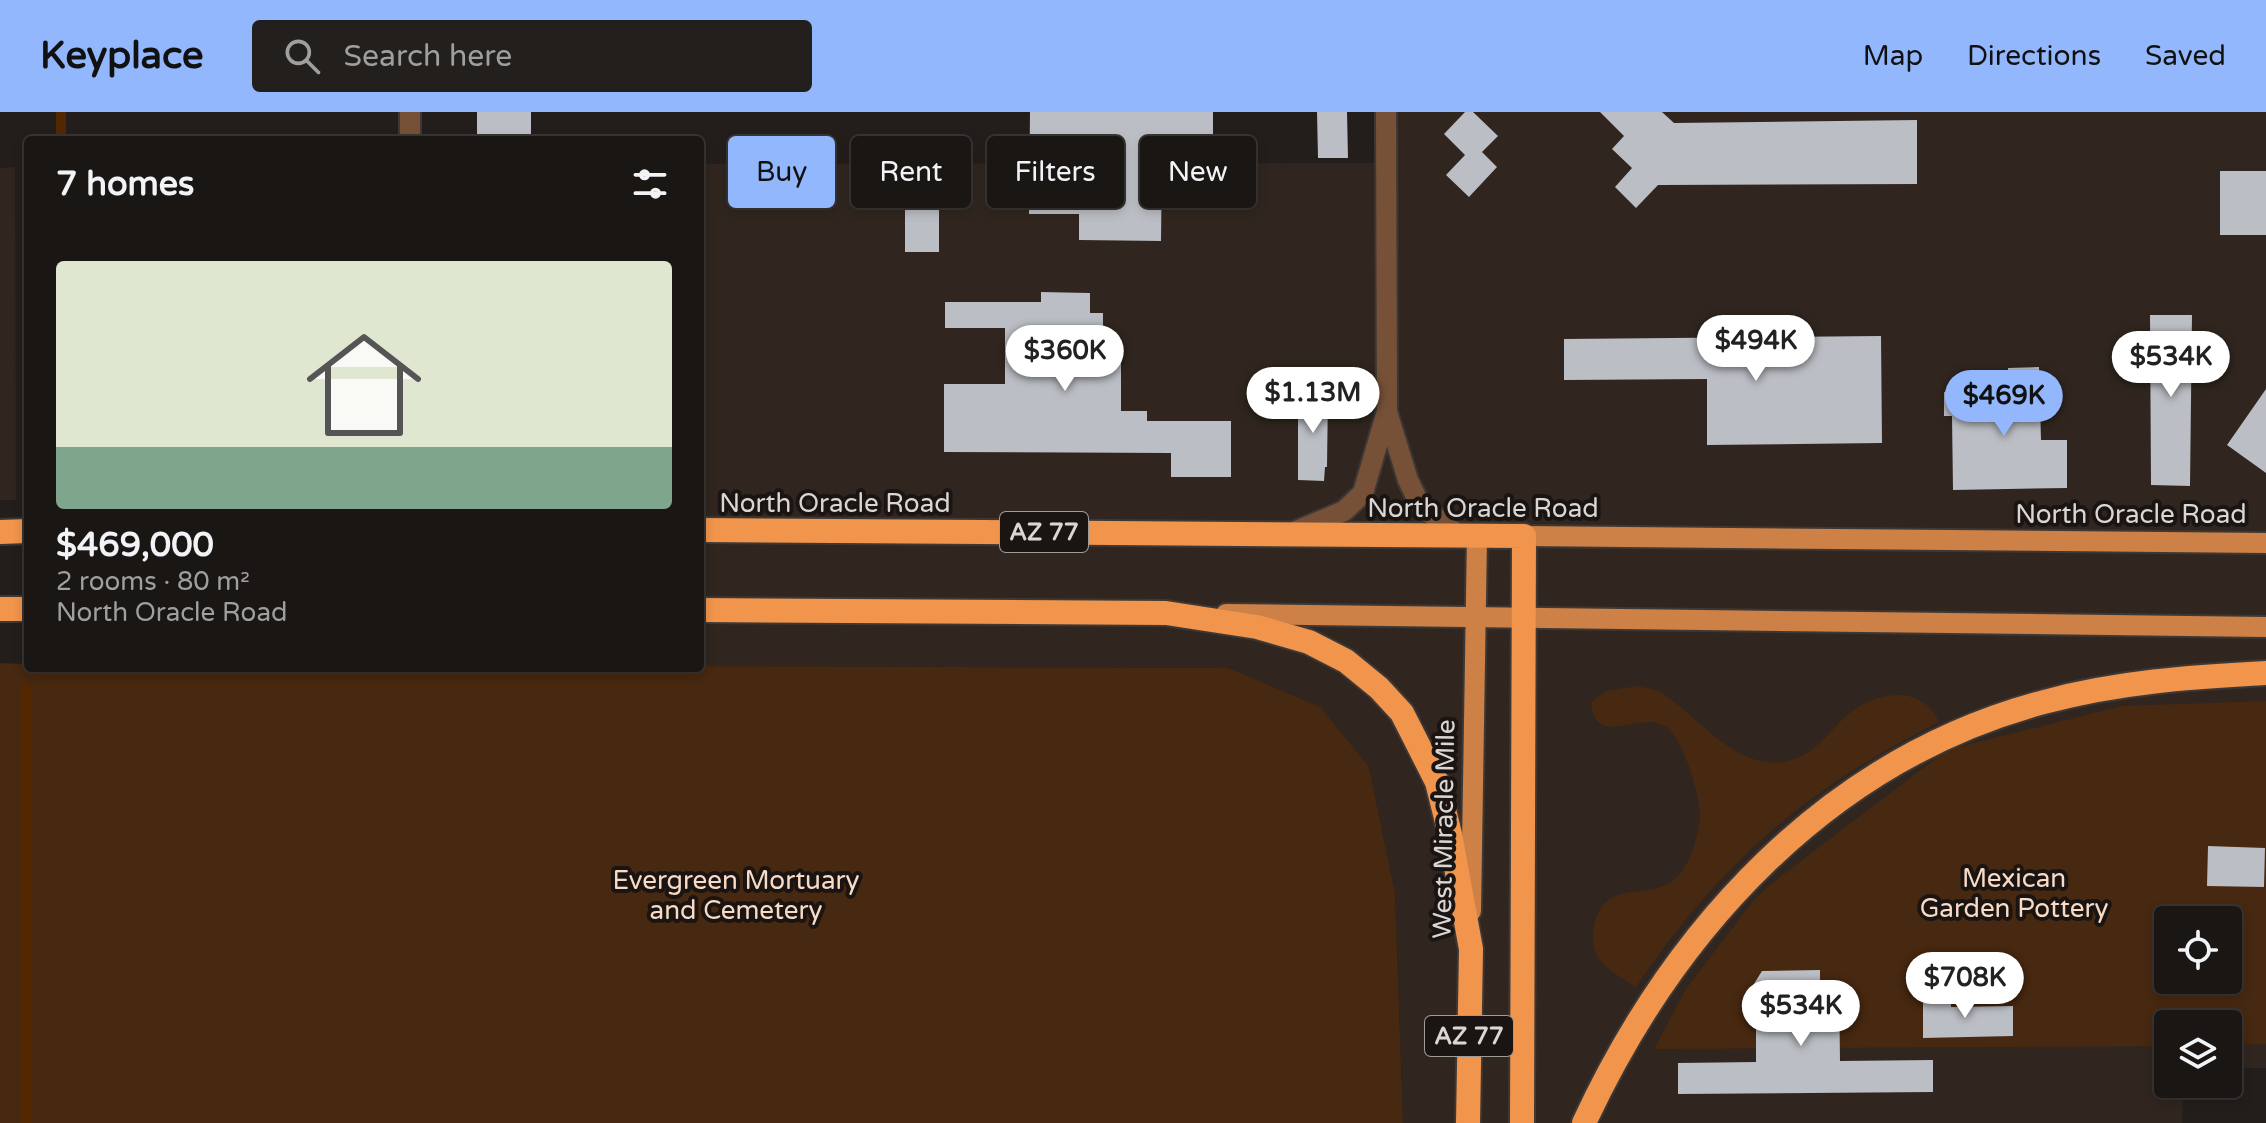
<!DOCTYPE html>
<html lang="en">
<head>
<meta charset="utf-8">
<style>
  body { margin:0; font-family:"Varela Round",sans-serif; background:#231f1d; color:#f1f3f6; height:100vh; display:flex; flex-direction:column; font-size:30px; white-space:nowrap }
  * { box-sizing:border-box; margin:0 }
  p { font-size:26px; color:#9f9fa0 }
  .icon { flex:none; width:44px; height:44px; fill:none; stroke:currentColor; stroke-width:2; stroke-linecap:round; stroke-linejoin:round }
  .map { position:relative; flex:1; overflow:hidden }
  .details { position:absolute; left:24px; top:24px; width:680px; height:536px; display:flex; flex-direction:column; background:#1a1614; border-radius:8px; box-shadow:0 4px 12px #0003,0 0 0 2px #383534 }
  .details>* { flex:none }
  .top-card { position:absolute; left:728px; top:24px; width:760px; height:72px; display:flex; gap:16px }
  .controls { position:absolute; left:2154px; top:794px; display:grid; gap:16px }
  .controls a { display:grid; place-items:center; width:88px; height:88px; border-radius:8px; background:#1a1614; box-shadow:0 4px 12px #0003,0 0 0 2px #383534; font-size:40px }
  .price { position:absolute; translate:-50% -68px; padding:0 18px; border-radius:28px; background:#fff; color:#222; font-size:26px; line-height:52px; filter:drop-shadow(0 2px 4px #0008) }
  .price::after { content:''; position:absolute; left:50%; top:48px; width:24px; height:18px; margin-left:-12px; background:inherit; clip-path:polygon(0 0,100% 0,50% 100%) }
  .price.selected { background:#93b7fd; color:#111 }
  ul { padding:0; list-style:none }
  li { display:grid; align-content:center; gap:16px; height:424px; padding:0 32px }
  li+li { border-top:2px solid #383534 }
  li span { display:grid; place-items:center; height:248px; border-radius:8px; color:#555 }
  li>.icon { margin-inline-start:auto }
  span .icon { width:144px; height:144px; fill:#fffc; stroke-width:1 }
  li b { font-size:34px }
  h2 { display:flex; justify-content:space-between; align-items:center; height:96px; padding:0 32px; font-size:34px }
  .tag { padding:0 28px; border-radius:8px; background:#1a1614; box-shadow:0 4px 12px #0003,0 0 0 2px #383534; font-size:28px; line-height:72px }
  .tag.selected { background:#93b7fd; color:#111 }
  header { display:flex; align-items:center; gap:48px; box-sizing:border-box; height:112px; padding:0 40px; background:#93b7fd; color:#111 }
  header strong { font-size:38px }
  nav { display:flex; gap:44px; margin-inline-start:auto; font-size:28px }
  .search { width:560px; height:72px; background:#231f1d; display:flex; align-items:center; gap:20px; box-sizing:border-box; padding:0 28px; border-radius:8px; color:#9f9fa0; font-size:30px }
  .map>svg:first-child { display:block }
  .built { fill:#30261f; fill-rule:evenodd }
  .green { fill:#472810; fill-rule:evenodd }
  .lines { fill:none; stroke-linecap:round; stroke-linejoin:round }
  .stream { stroke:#532700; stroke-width:10 }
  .building { fill:#bbbec4 }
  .minor-casing { stroke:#3d3835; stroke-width:24 }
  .major-casing { stroke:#3d3835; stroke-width:24 }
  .highway-casing { stroke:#3d3835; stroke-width:28 }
  .minor { stroke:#765137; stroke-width:20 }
  .major { stroke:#ce8147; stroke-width:20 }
  .highway { stroke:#f1944c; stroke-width:24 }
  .labels { text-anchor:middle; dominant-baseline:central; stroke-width:8; stroke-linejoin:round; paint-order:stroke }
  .shield { fill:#1a1512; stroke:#a09c9a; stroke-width:2 }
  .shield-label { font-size:24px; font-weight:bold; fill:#dad6d4 }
  .street-label { font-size:26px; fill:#dad6d4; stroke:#1a1512 }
  .park-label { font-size:26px; fill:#f9dac5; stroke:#1a1512 }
</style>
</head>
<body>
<header>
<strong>Keyplace</strong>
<div class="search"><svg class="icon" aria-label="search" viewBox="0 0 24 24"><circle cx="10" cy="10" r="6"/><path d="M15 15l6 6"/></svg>Search here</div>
<nav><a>Map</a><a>Directions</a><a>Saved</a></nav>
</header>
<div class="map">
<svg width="2266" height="1011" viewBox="0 0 2266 1011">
  <rect width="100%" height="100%" fill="#231e1b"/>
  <path class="built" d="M 1386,0 L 2266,0 L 2266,956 L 2228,956 L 2228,912 L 2168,912 L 2168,972 L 2183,972 L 2182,1011 L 1403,1011 L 1395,781 L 1369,655 L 1228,556 L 700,554 L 700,52 L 1386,51 ZM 2168,808 L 2228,808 L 2228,868 L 2168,868 Z
    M 15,55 L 16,388 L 0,388 L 0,56 Z"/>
  <path class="green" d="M 0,551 L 28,552 L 28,556 L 700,554 L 1228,556 L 1320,595 L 1369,655 L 1395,781 L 1403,1011 L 0,1011 Z
    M 1638,574 C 1646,576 1655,577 1662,581 C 1699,605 1738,661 1788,649 C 1819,642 1831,614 1855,597 C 1884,578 1923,575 1939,610 C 1805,677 1720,751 1636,875 C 1608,857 1586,848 1595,810 C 1597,801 1603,790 1612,786 C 1628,777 1649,781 1666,773 C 1684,764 1693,741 1697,722 C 1698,717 1700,710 1700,704 C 1700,684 1683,625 1665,614 C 1639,598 1595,638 1591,590 L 1606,579 Z
    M 2266,589 L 2266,932 L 2228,933 L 2228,912 L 2168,912 L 2168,934 L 1654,937 L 1686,877 L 1752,790 L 1772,771 L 1947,638 L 2122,594 ZM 2168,808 L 2228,808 L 2228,868 L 2168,868 Z"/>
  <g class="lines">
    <path class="stream" d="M 61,0 L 61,28
      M 26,1011 L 26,576"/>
  </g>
  <path class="building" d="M 477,0 L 531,0 L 531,28 L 477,28 Z
    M 1030,0 L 1213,0 L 1213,45 L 1162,45 L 1161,129 L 1079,128 L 1079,102 L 1029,102 Z
    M 1317,0 L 1347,0 L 1348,46 L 1318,46 Z
    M 1465,0 L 1473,0 L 1498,24 L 1482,40 L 1497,55 L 1469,85 L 1446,63 L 1465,43 L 1444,22 Z
    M 1600,0 L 1662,0 L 1674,11 L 1917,8 L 1917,72 L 1658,73 L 1636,96 L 1615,75 L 1632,56 L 1612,37 L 1624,24 Z
    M 905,56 L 939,56 L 939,140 L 905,140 Z
    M 2220,59 L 2266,59 L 2266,123 L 2220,123 Z
    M 1041,180 L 1090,181 L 1090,201 L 1103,201 L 1103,241 L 1121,241 L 1121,299 L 1147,299 L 1147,309 L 1231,309 L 1231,365 L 1171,365 L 1171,341 L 944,340 L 944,272 L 1005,272 L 1005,216 L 945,216 L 945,190 L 1041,190 Z
    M 2150,203 L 2192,203 L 2190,374 L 2151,373 Z
    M 1881,224 L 1882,331 L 1707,333 L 1707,267 L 1564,268 L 1564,227 Z
    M 2039,255 L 2041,328 L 2067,328 L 2067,376 L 1953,378 L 1952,304 L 1944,304 L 1944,280 L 2008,277 L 2008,256 Z
    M 2266,277 L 2266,361 L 2227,333 Z
    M 1298,279 L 1328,280 L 1327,355 L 1325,355 L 1324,369 L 1298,368 Z
    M 2208,734 L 2265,736 L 2264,775 L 2207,774 Z
    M 1820,858 L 1820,871 L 1839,870 L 1840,949 L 1933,948 L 1933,980 L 1678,982 L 1678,951 L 1756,950 L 1756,912 L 1742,891 L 1762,859 Z
    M 1951,884 L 1951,895 L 2013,894 L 2013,924 L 1923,926 L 1923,885 Z"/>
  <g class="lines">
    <defs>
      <path id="minor" d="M 410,0 L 410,28
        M 1387,300 L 1408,368 L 1420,393 L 1458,423
        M 1294,420 L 1344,399 L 1363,381 L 1387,299 L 1386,0"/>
      <path id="major" d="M 1524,424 L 2266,431
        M 1226,502 L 2266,515
        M 1471,799 L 1477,423"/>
      <path id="highway" d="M 700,418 L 1524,424 L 1522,1011
        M 0,420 L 28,419
        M 0,497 L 28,497
        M 700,498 L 1166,501 L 1257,515 L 1309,530 L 1346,549 L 1379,576 L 1402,601 L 1437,670 L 1450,722 L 1471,837 L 1468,1011
        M 1584,1011 C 1675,815 1829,647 2044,590 C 2117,570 2191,565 2266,561"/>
    </defs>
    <use href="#minor" class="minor-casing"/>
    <use href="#major" class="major-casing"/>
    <use href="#highway" class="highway-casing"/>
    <use href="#minor" class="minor"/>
    <use href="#major" class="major"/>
    <use href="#highway" class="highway"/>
  </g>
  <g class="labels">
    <g class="shield">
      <rect x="1000" y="400" width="88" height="40" rx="6"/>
      <rect x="1425" y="904" width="88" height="40" rx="6"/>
    </g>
    <g class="shield-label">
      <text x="1044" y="420">AZ 77</text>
      <text x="1469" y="924">AZ 77</text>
    </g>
    <g class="street-label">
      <text x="835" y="391">North Oracle Road</text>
      <text x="1483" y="396">North Oracle Road</text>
      <text x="2131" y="402">North Oracle Road</text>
      <text transform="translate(1444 717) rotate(-89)">West Miracle Mile</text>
    </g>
    <g class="park-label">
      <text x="2014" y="766">Mexican<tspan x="2014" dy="30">Garden Pottery</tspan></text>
      <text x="736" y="768">Evergreen Mortuary<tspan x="736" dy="30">and Cemetery</tspan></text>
    </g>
  </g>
</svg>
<div class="controls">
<a><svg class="icon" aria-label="locate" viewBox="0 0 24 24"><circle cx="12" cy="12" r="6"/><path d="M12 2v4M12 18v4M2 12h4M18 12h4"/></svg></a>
<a><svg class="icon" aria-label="layers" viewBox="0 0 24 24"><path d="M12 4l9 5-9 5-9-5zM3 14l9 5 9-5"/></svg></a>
</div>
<b class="price" style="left:1756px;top:271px">$494K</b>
<b class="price" style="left:1065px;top:281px">$360K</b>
<b class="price" style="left:2171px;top:287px">$534K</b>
<b class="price" style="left:1313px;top:323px">$1.13M</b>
<b class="price selected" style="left:2004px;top:326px">$469K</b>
<b class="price" style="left:1965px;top:908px">$708K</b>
<b class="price" style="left:1801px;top:936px">$534K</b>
<div class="top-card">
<a class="tag selected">Buy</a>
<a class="tag">Rent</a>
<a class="tag">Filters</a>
<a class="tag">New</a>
</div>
<section class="details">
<h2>7 homes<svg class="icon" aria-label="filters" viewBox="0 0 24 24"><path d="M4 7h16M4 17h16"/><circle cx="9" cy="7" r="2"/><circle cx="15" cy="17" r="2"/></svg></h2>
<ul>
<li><span style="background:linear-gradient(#dfe7d0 75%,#7fa58c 0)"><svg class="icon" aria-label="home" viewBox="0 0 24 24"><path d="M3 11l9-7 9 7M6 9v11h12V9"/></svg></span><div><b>$469,000</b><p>2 rooms · 80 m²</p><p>North Oracle Road</p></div></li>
</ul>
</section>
</div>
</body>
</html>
